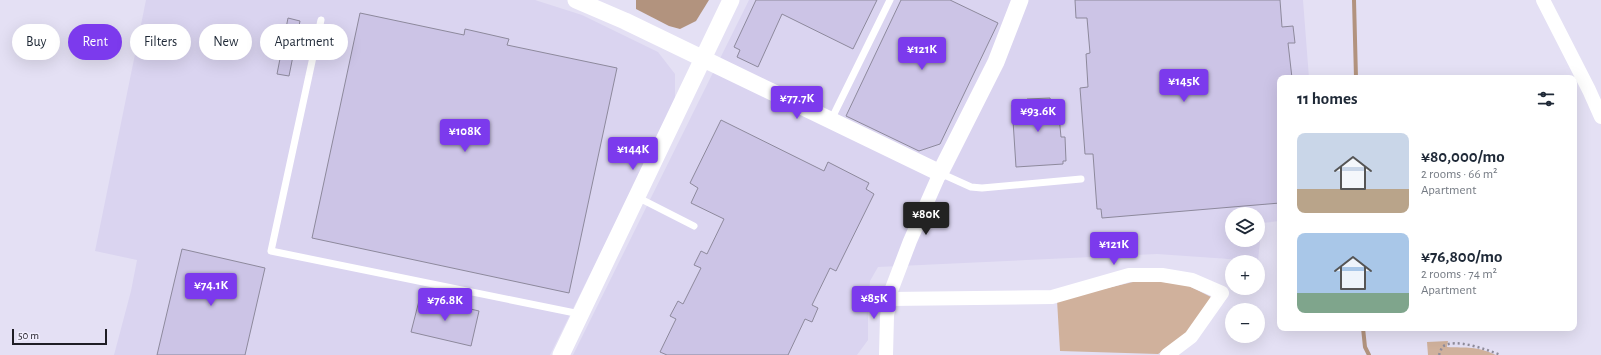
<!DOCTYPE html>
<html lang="en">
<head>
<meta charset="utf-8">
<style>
  body { margin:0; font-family:"Alegreya Sans",sans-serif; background:#f2f2f3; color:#1f2937; height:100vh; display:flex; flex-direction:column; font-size:15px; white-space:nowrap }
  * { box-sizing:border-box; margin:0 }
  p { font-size:13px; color:#747a83 }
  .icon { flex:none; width:22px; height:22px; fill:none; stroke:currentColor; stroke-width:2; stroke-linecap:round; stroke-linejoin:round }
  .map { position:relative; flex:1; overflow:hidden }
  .drawer { position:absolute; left:1277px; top:75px; width:300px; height:256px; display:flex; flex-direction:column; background:#fff; border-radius:8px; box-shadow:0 4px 16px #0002 }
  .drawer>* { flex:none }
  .guide { position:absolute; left:12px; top:24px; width:380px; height:36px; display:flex; gap:8px }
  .buttons { position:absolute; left:1225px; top:207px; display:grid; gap:8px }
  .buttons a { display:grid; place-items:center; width:40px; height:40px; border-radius:50%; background:#fff; box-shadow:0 4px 16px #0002; font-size:20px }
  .scale { position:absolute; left:12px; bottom:10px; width:95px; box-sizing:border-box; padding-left:4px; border:2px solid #1f1d25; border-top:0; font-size:11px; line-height:14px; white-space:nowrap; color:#1f1d25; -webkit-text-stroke:3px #f1eefe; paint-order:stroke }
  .price { position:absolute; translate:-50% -34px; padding:0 9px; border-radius:4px; background:#7c3aed; color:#fff; font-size:13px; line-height:26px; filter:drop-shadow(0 1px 2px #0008) }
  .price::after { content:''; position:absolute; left:50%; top:24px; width:12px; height:9px; margin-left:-6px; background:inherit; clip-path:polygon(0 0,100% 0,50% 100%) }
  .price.current { background:#222; color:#fff }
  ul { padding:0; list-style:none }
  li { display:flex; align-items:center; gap:12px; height:100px; padding:0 20px }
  li span { display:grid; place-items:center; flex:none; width:112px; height:80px; border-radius:8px; color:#555 }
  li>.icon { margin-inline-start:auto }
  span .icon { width:48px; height:48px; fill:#fffc; stroke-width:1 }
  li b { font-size:17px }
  h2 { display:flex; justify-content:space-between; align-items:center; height:48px; padding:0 20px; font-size:17px }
  .chip { padding:0 14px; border-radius:18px; background:#fff; box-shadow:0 4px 16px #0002; font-size:14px; line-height:36px }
  .chip.current { background:#7c3aed; color:#fff }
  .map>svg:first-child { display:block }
  .built { fill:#dad4f0; fill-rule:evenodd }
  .green { fill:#d0b19c }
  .water { fill:#b2937e }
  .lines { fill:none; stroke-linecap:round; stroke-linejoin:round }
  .stream { stroke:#b2937e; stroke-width:4 }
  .building { fill:#ccc4e6; stroke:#8d899c }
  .path { stroke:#8f8c9b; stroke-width:2.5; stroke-dasharray:2 3; stroke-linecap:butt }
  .service { stroke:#fff; stroke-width:7 }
  .minor { stroke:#fff; stroke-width:14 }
  .tertiary { stroke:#fff; stroke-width:17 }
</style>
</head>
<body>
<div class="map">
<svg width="1601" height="355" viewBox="0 0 1601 355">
  <rect width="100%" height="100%" fill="#e4e0f4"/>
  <path class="built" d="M 146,0 L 535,0 L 582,15 L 658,52 L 675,74 L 675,103 L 550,355 L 114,355 L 131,291 L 137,260 L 95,251 Z
    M 749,0 L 1303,0 L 1309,78 L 1280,78 L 1280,221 L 1262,223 L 1258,261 L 1157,254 L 878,267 L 870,281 L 868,308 L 868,340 L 857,355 L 573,355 ZM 1232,214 L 1258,214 L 1258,240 L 1232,240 Z"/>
  <path class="green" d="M 1133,282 L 1164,282 L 1187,285 L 1213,298 L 1187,335 L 1158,354 L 1060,351 L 1057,300 Z
    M 1448,341 L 1447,347 C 1467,348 1476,346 1496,355 L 1428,355 L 1427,342 Z"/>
  <path class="water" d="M 636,0 L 709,0 L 696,21 L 680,29 L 669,26 L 636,9 Z"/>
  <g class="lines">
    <path class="stream" d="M 1354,0 L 1356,78
      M 1363,328 L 1365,347 L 1369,355"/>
  </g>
  <path class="building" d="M 756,0 L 877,0 L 853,49 L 782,14 L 758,67 L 737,57 L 740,50 L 734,47 Z
    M 901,0 L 950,0 L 998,23 L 940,144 L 919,151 L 846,116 Z
    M 1075,0 L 1280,0 L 1282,27 L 1293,26 L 1295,43 L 1288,43 L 1292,78 L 1280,78 L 1280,203 L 1102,218 L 1101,209 L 1097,209 L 1093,154 L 1085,154 L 1080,88 L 1088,87 L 1086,54 L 1090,53 L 1087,18 L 1076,18 Z
    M 360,13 L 464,35 L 465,29 L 509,39 L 507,45 L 617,68 L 569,293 L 312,238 Z
    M 288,18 L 300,21 L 289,76 L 277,74 Z
    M 1050,98 L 1051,102 L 1062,101 L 1063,115 L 1059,116 L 1061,137 L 1065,137 L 1066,161 L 1063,161 L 1063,164 L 1016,167 L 1012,105 L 1027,104 L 1027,99 Z
    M 721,120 L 824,171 L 828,162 L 869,183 L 866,189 L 874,194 L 836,271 L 830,268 L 812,305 L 818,308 L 812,322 L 805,319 L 788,355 L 667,355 L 660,352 L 676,319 L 670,316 L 678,301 L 683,304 L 701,268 L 694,265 L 701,251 L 707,254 L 724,219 L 691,203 L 698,188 L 690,183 Z
    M 182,249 L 265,268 L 245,355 L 157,355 Z
    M 420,297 L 479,311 L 471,346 L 411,332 Z"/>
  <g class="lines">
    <path class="path" d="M 1439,355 L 1442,347 C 1455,337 1487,350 1501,355"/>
    <path class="service" d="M 321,20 L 271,251 L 580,314
      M 831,120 L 890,0
      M 940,173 L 971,187 L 982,188 L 1081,179
      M 637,197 L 694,226"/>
    <path class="minor" d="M 1543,0 L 1589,90 L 1601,117
      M 890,299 L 1052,297 L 1129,275 L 1162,275 L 1192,280 L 1222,293 L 1191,337 L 1167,355
      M 886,355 L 887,316 L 891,291 L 910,241 L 940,173"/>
    <path class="tertiary" d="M 576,0 L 625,21 L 940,173 L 996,62 L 1020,0
      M 561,355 L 731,0"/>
  </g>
</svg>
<div class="buttons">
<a><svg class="icon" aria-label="layers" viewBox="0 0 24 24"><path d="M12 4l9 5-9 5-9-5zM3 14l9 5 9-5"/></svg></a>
<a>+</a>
<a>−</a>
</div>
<div class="scale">50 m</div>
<b class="price" style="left:922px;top:71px">¥121K</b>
<b class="price" style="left:1184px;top:103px">¥145K</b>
<b class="price" style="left:797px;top:120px">¥77.7K</b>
<b class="price" style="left:1038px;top:133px">¥93.6K</b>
<b class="price" style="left:465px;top:153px">¥108K</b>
<b class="price" style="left:633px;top:171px">¥144K</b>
<b class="price current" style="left:926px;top:236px">¥80K</b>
<b class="price" style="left:1114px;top:266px">¥121K</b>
<b class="price" style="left:211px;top:307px">¥74.1K</b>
<b class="price" style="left:874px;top:320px">¥85K</b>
<b class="price" style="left:445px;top:322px">¥76.8K</b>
<div class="guide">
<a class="chip">Buy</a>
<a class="chip current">Rent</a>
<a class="chip">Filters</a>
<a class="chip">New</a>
<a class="chip">Apartment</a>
</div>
<section class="drawer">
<h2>11 homes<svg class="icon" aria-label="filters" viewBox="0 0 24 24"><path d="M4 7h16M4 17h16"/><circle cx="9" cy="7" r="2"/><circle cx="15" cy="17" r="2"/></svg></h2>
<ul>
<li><span style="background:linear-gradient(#c9d6e8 70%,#b9a48a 0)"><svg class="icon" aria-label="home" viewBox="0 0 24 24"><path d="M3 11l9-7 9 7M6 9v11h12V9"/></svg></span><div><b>¥80,000/mo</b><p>2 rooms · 66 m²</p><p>Apartment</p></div></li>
<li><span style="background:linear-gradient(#a9c7e8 75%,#7fa58c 0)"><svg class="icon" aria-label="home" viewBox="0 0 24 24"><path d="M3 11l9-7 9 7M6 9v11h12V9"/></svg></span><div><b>¥76,800/mo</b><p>2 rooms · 74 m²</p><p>Apartment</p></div></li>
</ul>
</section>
</div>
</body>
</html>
